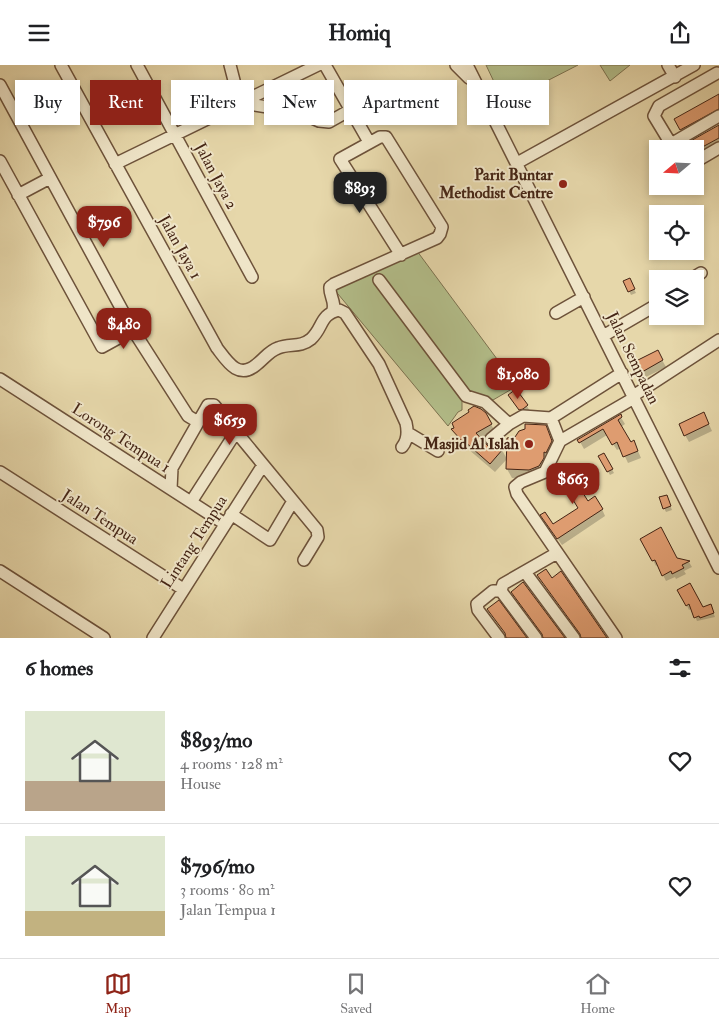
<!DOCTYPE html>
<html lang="en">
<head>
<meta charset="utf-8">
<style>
  body { margin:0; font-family:"IM FELL Double Pica",serif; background:#f2f2f2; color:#202124; height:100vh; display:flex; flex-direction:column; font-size:19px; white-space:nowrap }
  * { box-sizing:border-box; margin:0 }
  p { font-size:16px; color:#757577 }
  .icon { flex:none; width:28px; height:28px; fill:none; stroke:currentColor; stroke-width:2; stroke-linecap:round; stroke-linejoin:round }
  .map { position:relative; height:573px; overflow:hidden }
  .panel { display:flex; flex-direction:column; background:#fff; flex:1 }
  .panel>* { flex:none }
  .banner { position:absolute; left:15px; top:15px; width:690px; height:45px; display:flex; gap:10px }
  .needle { width:32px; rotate:251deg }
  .tools { position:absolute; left:649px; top:75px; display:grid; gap:10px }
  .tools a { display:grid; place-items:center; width:55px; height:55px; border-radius:0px; background:#fff; box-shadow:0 2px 8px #0003; font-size:25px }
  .price { position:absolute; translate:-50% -42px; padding:0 11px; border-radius:10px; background:#8f2418; color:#fff; font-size:16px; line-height:32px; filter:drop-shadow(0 1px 2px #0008) }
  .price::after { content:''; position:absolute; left:50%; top:30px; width:15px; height:11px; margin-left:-8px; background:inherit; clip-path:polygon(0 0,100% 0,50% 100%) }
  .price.on { background:#222; color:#fff }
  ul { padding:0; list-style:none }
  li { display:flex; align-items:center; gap:15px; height:125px; padding:0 25px }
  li+li { border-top:1px solid #e0e0e0 }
  li span { display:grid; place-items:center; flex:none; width:140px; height:100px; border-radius:0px; color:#555 }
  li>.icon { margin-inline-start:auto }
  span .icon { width:60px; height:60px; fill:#fffc; stroke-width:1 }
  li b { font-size:21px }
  h2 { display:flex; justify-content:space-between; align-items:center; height:60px; padding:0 25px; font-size:21px }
  .pill { padding:0 18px; border-radius:0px; background:#fff; box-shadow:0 2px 8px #0003; font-size:18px; line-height:45px }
  .pill.on { background:#8f2418; color:#fff }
  header { display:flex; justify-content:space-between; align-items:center; height:65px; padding:0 25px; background:#fff; font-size:22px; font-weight:800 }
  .dock { display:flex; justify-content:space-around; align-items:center; height:70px; border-top:1px solid #e0e0e0; background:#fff; font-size:14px; color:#757577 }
  .dock a { display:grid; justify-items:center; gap:2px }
  .dock .on { color:#8f2418 }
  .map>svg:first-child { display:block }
  .green { fill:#b3be8a; stroke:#7c7250 }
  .shadow { fill:#0003 }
  .building { fill:#de9c70; stroke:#452515 }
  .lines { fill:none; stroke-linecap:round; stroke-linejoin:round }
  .minor-casing { stroke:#6d523a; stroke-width:14 }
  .minor { stroke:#efe5c8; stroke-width:11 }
  .poi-dot { fill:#8f2418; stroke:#efe5c8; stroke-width:2 }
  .labels { text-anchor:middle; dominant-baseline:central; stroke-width:4; stroke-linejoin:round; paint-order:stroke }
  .poi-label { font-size:16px; font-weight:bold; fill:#452515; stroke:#efe5c8; text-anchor:end }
  .street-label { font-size:16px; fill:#452515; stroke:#efe5c8 }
</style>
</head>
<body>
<header><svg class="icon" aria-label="menu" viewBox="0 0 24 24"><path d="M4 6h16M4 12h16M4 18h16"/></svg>Homiq<svg class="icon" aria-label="share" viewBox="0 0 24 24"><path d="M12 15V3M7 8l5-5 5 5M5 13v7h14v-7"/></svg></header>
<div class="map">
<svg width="719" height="573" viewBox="0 0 719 573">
  <rect width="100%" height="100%" fill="#e6d7aa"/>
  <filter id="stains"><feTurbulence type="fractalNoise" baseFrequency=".004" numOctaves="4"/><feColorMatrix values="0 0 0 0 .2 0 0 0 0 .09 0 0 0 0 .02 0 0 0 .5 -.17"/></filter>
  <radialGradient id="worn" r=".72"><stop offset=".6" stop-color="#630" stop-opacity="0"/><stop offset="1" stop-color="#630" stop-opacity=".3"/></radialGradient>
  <path class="green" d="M 486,0 L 578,0 L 504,38 Z
    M 600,0 L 630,0 L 610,16 Z
    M 417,186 L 517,321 L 493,335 L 462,331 L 462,345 L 458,347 L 448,361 L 333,223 Z"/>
  <path class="shadow" d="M 719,31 L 719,54 L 686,73 L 676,55 Z
    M 719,61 L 719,84 L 699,96 L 695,89 L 695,84 Z
    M 629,215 L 636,228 L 631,230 L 625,217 Z
    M 657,286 L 666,302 L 646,312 L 638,296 Z
    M 515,339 L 527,341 L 532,350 L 525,353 Z
    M 485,349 L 496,368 L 482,376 L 493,385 L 502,385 L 507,394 L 495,407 L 468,384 L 453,364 Z
    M 620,351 L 625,359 L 621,362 L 630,378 L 634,377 L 641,393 L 628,398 L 621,383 L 617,385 L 607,370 L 584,384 L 579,375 Z
    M 707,355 L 712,366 L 689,377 L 685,370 Z
    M 545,361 L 556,386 L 535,414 L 512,413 L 507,404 L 516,373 Z
    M 604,390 L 614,408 L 610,410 L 600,392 Z
    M 578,404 L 586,422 L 579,424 L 588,438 L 602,444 L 605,451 L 562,480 L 546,457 L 553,461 L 579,443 L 572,406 Z
    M 668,435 L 672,445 L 666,447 L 664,443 Z
    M 642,474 L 677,494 L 689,497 L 692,502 L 684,506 L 686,509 L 676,514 L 675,512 L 666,516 L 658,500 L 656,501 Z
    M 679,525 L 703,543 L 712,545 L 715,552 L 697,556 L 692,543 L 689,545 Z"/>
  <path class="building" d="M 719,29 L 719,44 L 680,65 L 674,54 Z
    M 719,60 L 719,73 L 695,86 L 695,84 L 690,84 L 687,78 Z
    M 630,213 L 635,224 L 628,227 L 623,216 Z
    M 658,285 L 663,295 L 642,307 L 636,296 Z
    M 516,324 L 528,340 L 523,344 L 519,345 L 508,330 Z
    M 474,341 L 481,344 L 486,348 L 492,359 L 476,368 L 488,381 L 493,383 L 503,384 L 490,399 L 463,375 L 462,376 L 451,364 L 454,363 L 452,358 L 469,347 L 468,345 Z
    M 704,347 L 709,359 L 684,371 L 679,359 Z
    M 621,349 L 622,352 L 618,355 L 631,377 L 634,375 L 638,386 L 623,392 L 617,377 L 612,380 L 603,364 L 579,378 L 577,375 Z
    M 525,359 L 546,360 L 552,376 L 546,388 L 544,387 L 544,393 L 539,401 L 529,405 L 506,404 L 507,373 L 515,372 L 519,366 L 525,364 Z
    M 604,388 L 613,404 L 607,407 L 598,391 Z
    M 570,400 L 572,405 L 578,403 L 583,415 L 576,417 L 588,436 L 595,431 L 603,444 L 557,474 L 540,450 L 545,447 L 553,459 L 578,443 L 567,425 L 559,405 Z
    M 667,430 L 671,441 L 663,444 L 659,432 Z
    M 661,462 L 677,493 L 690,496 L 682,500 L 684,503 L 672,509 L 671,506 L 662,511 L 655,495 L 652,496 L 640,474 Z
    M 546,504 L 552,513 L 561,506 L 607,573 L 581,573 L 580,569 L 537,510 Z
    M 523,517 L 565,573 L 543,573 L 542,569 L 511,527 Z
    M 690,518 L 703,542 L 711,539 L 714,548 L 700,553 L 699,551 L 694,553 L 689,539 L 686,541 L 677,525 Z
    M 499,535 L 527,573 L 506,573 L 505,568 L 487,544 Z"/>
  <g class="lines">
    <defs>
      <path id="minor" d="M 61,0 L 217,283 C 227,296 238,315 256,300 C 264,294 269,286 278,283 C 290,278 300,283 311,274 C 324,262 319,250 339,245 L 345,248 L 379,299 L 406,358 C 408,367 408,375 402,382
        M 137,0 L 252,212
        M 230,0 L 238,31 L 242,38 L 299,47 L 319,56 L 329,57 L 382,27
        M 325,0 L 369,77
        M 456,0 L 469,13
        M 467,0 L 719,503
        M 668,0 L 675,12
        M 0,20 L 133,265 L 188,351 L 198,357
        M 671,79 L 719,51
        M 674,84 L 654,51 L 659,41 L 717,8
        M 0,96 L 102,282 L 133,265
        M 695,97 L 719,83
        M 517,98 L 694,0
        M 115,99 L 318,0
        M 18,130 L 50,113
        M 691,214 L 701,208
        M 379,215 L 466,331 L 485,337 L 509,359
        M 332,247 C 337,238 329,231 330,222 L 334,219 L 437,173 L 440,169 L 442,162 L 386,72 L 380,72 L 340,94 L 401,190
        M 556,248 L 584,232
        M 603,271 L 658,239
        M 0,314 L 225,459
        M 633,331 L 719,275
        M 551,353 L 560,376 L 545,407 L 521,417 L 515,422 L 517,429 L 616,573
        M 408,368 L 438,386
        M 491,374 L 509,359 L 523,351 L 551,353 L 622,308
        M 560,376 L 634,333
        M 0,407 L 183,524
        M 171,424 L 172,403 L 208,340 L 214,340 L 317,465 L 318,472 L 304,495
        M 191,437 L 236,367
        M 231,449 L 270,475 L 293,436
        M 0,506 L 104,573
        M 525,507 L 574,573
        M 501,526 L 503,519 L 557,488
        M 501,526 L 536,573
        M 153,573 L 263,400
        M 499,573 L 478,545 L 477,539 L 493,526 L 501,526"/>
    </defs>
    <use href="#minor" class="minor-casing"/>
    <use href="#minor" class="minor"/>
  </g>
  <g class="poi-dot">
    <circle cx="563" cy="119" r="5"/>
    <circle cx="529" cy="379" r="5"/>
  </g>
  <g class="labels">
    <g class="poi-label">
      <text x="553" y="110">Parit Buntar<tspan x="553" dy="18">Methodist Centre</tspan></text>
      <text x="519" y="379">Masjid Al Islah</text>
    </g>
    <g class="street-label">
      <text transform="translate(216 111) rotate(62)">Jalan Jaya 2</text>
      <text transform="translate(180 182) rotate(61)">Jalan Jaya 1</text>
      <text transform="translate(633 293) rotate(64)">Jalan Sempadan</text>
      <text transform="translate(121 373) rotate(33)">Lorong Tempua 1</text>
      <text transform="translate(100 452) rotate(33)">Jalan Tempua</text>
      <text transform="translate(194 477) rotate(-57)">Lintang Tempua</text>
    </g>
  </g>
  <rect width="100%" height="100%" filter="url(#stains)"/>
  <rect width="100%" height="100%" fill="url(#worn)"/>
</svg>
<div class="tools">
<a><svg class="needle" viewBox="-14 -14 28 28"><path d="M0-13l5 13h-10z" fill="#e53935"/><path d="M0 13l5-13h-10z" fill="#757577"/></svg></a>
<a><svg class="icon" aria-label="locate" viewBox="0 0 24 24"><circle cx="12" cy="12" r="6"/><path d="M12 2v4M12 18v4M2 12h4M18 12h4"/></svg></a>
<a><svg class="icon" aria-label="layers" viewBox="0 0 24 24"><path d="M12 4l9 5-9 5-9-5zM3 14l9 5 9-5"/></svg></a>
</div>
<b class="price on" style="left:360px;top:149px">$893</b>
<b class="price" style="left:104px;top:183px">$796</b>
<b class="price" style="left:124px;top:285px">$480</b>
<b class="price" style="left:518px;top:335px">$1,080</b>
<b class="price" style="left:230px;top:381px">$659</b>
<b class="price" style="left:573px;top:440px">$663</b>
<div class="banner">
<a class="pill">Buy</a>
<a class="pill on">Rent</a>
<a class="pill">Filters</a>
<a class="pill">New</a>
<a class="pill">Apartment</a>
<a class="pill">House</a>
</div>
</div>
<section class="panel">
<h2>6 homes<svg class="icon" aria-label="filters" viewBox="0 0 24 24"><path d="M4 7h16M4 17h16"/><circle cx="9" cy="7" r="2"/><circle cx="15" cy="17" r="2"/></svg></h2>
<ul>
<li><span style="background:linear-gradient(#dfe7d0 70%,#b9a48a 0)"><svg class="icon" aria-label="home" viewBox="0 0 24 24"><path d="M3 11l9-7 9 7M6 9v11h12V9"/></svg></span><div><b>$893/mo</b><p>4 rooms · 128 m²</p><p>House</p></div><svg class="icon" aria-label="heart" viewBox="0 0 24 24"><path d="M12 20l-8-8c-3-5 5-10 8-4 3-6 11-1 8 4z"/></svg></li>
<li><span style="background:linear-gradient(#dfe7d0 75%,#c2b280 0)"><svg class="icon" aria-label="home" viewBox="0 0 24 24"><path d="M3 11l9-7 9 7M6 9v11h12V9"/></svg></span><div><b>$796/mo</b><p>3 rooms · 80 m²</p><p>Jalan Tempua 1</p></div><svg class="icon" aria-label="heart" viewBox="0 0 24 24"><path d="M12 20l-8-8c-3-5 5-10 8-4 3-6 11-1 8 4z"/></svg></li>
</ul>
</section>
<nav class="dock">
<a class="on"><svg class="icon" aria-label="map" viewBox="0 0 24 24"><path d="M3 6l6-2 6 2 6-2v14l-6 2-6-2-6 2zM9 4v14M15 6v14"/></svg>Map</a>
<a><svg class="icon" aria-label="saved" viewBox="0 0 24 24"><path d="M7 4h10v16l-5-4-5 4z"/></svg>Saved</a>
<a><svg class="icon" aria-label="home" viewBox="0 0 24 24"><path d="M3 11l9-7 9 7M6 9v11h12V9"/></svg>Home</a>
</nav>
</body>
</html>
